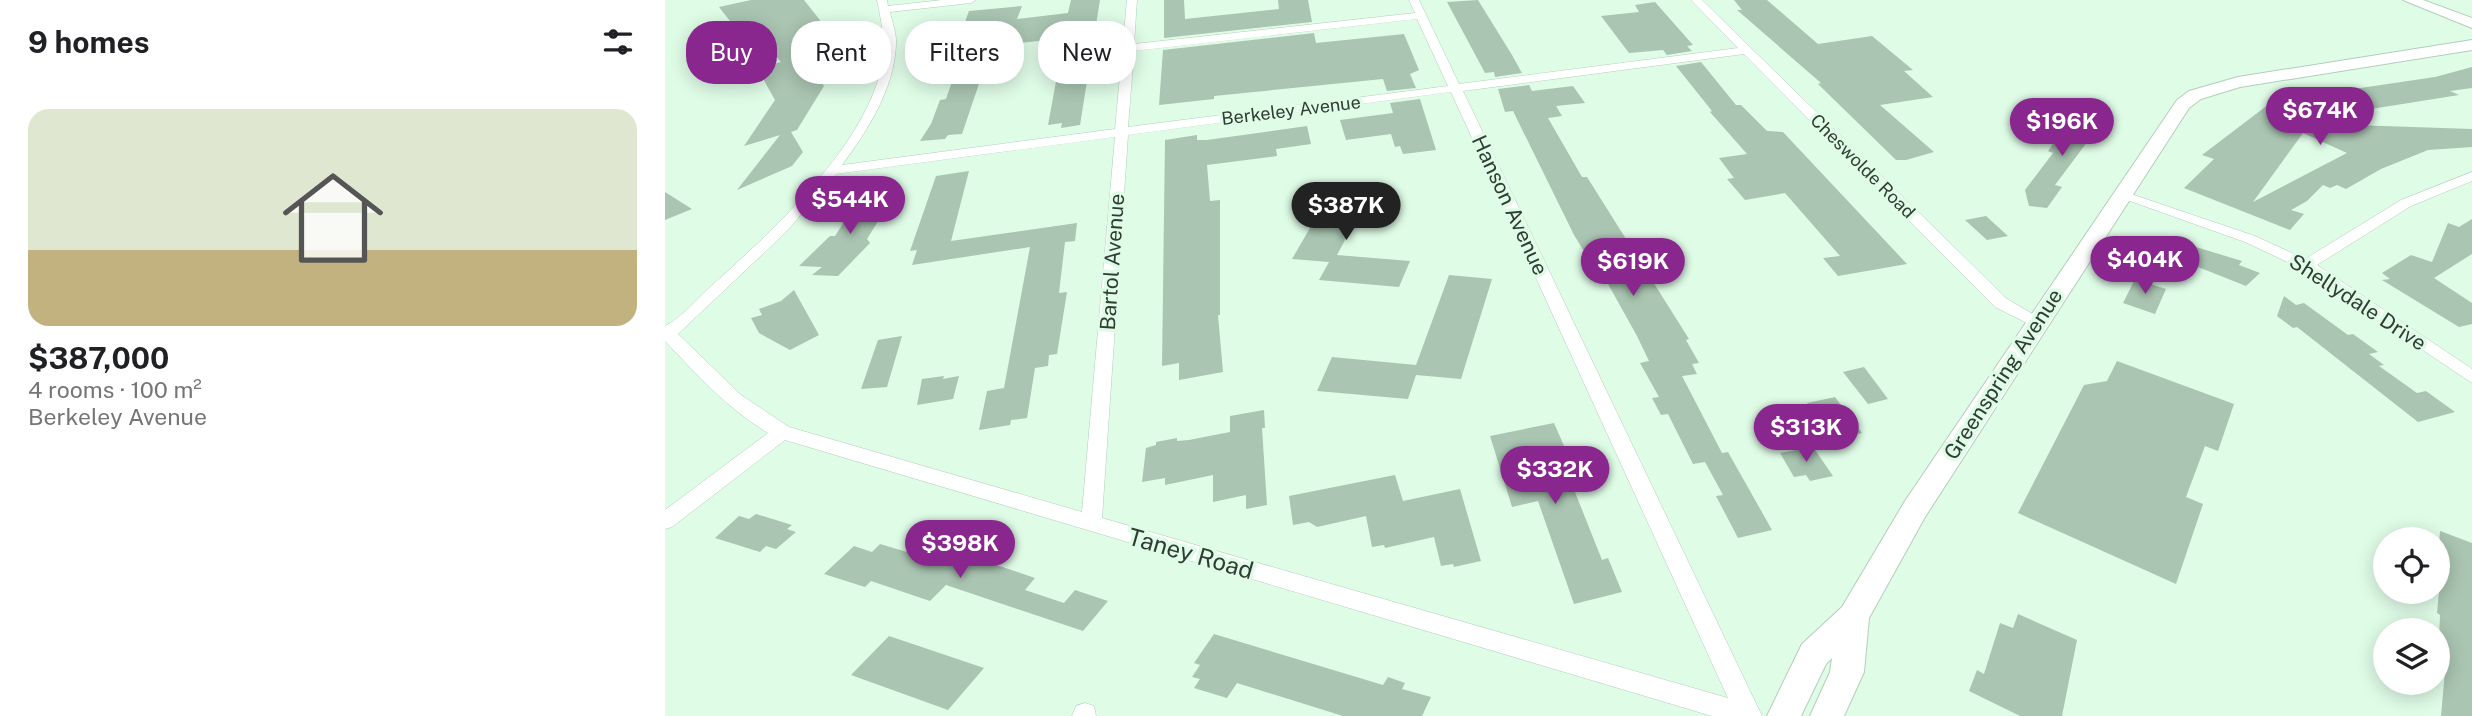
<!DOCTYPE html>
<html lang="en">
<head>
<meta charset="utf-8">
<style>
  body { margin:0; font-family:"Public Sans",sans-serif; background:#f2f2f2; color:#202124; height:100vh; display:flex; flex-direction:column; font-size:26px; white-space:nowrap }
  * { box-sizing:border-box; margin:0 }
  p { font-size:23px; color:#757577 }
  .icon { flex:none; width:38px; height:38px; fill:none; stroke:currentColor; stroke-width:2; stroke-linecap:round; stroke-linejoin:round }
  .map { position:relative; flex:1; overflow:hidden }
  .side { display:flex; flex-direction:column; background:#fff; width:665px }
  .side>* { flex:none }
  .top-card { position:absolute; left:21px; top:21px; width:665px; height:63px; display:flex; gap:14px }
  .controls { position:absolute; left:1708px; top:527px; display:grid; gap:14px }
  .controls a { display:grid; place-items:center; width:77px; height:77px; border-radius:50%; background:#fff; box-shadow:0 4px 18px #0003; font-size:35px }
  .price { position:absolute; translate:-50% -60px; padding:0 16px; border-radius:24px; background:#8a278f; color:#fff; font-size:23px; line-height:46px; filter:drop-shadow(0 2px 4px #0008) }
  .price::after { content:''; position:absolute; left:50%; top:42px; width:21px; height:16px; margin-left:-10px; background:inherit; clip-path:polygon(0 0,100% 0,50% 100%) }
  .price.active { background:#222; color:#fff }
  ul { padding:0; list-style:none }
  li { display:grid; align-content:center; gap:14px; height:371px; padding:0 28px }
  li span { display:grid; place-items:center; height:217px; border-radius:21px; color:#555 }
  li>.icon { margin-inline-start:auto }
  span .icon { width:126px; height:126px; fill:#fffc; stroke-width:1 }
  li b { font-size:30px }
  h2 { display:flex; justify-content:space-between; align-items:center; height:84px; padding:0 28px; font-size:30px }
  .chip { padding:0 24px; border-radius:28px; background:#fff; box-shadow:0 4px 18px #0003; font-size:24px; line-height:63px }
  .chip.active { background:#8a278f; color:#fff }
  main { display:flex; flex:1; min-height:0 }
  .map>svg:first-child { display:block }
  .building { fill:#aac5b2; fill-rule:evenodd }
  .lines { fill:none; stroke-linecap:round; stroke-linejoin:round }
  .street-casing { stroke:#b3ceba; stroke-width:1 }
  .secondary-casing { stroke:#b3ceba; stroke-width:2 }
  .street { fill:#fff; fill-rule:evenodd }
  .secondary { fill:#fff; fill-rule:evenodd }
  .labels { text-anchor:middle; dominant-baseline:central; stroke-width:7; stroke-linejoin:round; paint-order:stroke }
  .far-street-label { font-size:18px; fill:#313c34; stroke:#dffce7 }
  .street-label { font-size:21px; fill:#313c34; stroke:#dffce7 }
  .near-street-label { font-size:24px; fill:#313c34; stroke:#dffce7 }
</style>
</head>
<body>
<main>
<section class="side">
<h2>9 homes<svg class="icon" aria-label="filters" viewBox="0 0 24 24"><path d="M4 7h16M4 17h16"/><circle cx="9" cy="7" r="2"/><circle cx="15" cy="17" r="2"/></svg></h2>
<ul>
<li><span style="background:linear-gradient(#dfe7d0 65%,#c2b280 0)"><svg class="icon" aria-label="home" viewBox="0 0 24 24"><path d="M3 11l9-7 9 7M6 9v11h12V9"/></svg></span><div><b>$387,000</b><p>4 rooms · 100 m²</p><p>Berkeley Avenue</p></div></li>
</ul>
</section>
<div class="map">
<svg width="1807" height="716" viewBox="0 0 1807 716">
  <rect width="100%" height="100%" fill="#dffce7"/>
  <path class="building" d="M 86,0 L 139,0 L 166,34 L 153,38 L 160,45 L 152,48 L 161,59 L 157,60 L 160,64 L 150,66 L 157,75 L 152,77 L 159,86 L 132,130 L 126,132 L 138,152 L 127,166 L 72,190 L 115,135 L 79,146 L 110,100 L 92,68 L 116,62 L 82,25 L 72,30 L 54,7 Z
    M 406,0 L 435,0 L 415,125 L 396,128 L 397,123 L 383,125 L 399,38 L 337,45 L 332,62 L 320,66 L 297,134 L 283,135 L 280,139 L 255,141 L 266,124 L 275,100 L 281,99 L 293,64 L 284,65 L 304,11 L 357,6 L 352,19 L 403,13 Z
    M 499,0 L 519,0 L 520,19 L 614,9 L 613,0 L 643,0 L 647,22 L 499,38 Z
    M 813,0 L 847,55 L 857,73 L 830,77 L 829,72 L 820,73 L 782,2 Z
    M 1069,0 L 1102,0 L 1153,44 L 1207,36 L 1248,70 L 1239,71 L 1268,97 L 1215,105 L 1269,152 L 1241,160 L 1231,160 L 1153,84 L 1156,83 L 1072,10 L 1077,10 Z
    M 990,2 L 1028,45 L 1022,46 L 1027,51 L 1002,55 L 998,50 L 964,53 L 936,16 L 974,12 L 970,5 Z
    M 649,33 L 651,43 L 739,34 L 754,70 L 745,74 L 751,88 L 722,91 L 718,79 L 549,96 L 549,99 L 494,105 L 498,50 Z
    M 1036,62 L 1071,105 L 1076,105 L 1102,131 L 1118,132 L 1242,264 L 1173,276 L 1158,258 L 1175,256 L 1120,193 L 1080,200 L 1062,179 L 1069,178 L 1054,158 L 1082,154 L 1045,112 L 1047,111 L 1011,66 Z
    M 1807,67 L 1807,88 L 1785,91 L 1794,95 L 1687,112 L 1688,125 L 1807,129 L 1807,147 L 1763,150 L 1716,169 L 1681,189 L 1672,185 L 1665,188 L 1658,185 L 1642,201 L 1626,210 L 1639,214 L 1625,230 L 1519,188 L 1549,159 L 1537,155 L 1608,101 L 1770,77 ZM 1638,133 L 1682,153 L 1588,202 Z
    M 864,85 L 867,91 L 908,86 L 920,103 L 891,106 L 897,116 L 883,118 L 917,177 L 922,177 L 1024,339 L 1021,340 L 1034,363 L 1027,364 L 1032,374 L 1017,376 L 1057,453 L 1063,452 L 1107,530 L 1073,538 L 1051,496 L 1058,495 L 1040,462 L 1028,464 L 1003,414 L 996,415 L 987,398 L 994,397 L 975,363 L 984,361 L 972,336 L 928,257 L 923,258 L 909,235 L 848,111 L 840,112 L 833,89 Z
    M 755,99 L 771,150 L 738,154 L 735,146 L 730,147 L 726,134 L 681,140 L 675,120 L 728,113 L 725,103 Z
    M 1420,109 L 1438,114 L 1432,129 L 1390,185 L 1397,187 L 1382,208 L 1364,206 L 1360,190 L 1388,153 L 1383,151 L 1412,111 L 1417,113 Z
    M 642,126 L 646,144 L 611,149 L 612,156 L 542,165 L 545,201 L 555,200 L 555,315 L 553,315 L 558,372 L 514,380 L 514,363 L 497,366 L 500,140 L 532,135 L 532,140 L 542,140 Z
    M 304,171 L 286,241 L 412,223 L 410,241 L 400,242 L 394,293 L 402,292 L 392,354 L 384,355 L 383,366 L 370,368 L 362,418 L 346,420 L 345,425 L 314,430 L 322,391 L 339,388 L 365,247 L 247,265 L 252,250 L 245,251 L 271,176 Z
    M 671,183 L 709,186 L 672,255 L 745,261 L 734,287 L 654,280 L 664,262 L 627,259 Z
    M 233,189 L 202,239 L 205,243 L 173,276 L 147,275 L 157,267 L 134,266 L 165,236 L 170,236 L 188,208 L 195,207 L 203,192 Z
    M 0,192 L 27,209 L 0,220 Z
    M 1321,216 L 1343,236 L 1322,240 L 1300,220 Z
    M 1807,219 L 1807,254 L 1769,278 L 1807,303 L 1807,324 L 1794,327 L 1717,280 L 1725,279 L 1717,273 L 1746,255 L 1767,262 L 1783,223 L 1794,227 Z
    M 1531,247 L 1577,261 L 1574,265 L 1595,273 L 1581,286 L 1518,261 Z
    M 784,275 L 827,279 L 796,379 L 751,375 L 743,399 L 652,391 L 667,357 L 751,365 Z
    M 1470,279 L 1501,289 L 1490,314 L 1458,303 Z
    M 129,290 L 154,335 L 125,350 L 94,333 L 86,318 L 97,315 L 94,309 L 116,301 Z
    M 1619,296 L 1631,305 L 1639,303 L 1683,335 L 1688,334 L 1713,352 L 1704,354 L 1719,365 L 1714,366 L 1752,393 L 1761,391 L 1790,412 L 1753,422 L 1632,327 L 1628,328 L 1612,316 Z
    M 237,336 L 222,387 L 196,389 L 213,340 Z
    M 1452,361 L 1569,404 L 1553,451 L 1540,446 L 1521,497 L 1538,504 L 1511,584 L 1353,513 L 1419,385 L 1442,381 Z
    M 1199,367 L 1223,399 L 1203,404 L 1178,372 Z
    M 279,376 L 278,379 L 294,376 L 288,399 L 252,405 L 257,379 Z
    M 1170,397 L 1197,433 L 1168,440 L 1142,403 Z
    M 599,410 L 600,428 L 597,428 L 602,505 L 581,509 L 581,495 L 548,502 L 548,475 L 500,485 L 500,478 L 477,482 L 481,448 L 491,445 L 491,442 L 512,438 L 512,441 L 524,440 L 565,432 L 565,416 Z
    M 889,423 L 914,480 L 906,482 L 937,560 L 943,558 L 957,592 L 909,604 L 873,501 L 847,507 L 825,436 Z
    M 1148,447 L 1168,476 L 1145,481 L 1141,475 L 1129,477 L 1115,453 Z
    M 730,475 L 738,501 L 795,489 L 816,561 L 789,567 L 788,564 L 776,566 L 769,537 L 720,548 L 719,545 L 707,547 L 701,516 L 652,527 L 644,522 L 628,525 L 624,496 Z
    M 91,514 L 127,525 L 122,529 L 131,532 L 111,549 L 101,546 L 95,552 L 50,538 L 74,516 L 84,519 Z
    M 1775,531 L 1807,543 L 1807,716 L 1776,716 L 1781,660 L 1773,657 L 1775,615 L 1772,613 L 1777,560 L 1773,558 Z
    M 271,537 L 313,551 L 308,557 L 370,578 L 360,590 L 399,603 L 410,590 L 443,601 L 418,631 L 281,585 L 265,601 L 206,581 L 200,587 L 159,574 L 189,546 L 207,552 L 215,544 L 252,555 Z
    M 1353,614 L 1412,640 L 1397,716 L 1355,716 L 1304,691 L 1312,670 L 1319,674 L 1335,623 L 1348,628 Z
    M 549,634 L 718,685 L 723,677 L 740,683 L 737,689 L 766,697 L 757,716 L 678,716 L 572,683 L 562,698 L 529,688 L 535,679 L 527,677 L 535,665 L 529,663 Z
    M 224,636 L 319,668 L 283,710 L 186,675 Z"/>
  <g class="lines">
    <defs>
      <path id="street" d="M 212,0 L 222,0 L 223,6 L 277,0 L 311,0 L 306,3 L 225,12 C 227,22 232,34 231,45 C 229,89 203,130 177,165 L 450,129 L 462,0 L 472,0 L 469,44 L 750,13 L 744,0 L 754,0 L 794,84 L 1073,48 L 1026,0 L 1037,0 L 1342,299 L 1380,321 L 1378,325 L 1366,325 L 1330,307 L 1079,54 L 798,91 L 1097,716 L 1047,716 L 120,440 L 7,527 L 0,529 L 0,510 L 103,433 C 63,409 32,375 0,341 L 0,326 C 15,319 31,300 44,288 C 101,237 183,162 210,89 C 223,54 219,34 212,0 ZM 752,19 L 783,86 L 463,127 L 469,51 ZM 786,92 L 1063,698 L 437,518 L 463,135 ZM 450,137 L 417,512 L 124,427 L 76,395 L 13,334 L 121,232 L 171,174 Z
        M 1807,172 L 1807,181 L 1746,206 L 1652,265 L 1807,369 L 1807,383 L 1635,268 L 1580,242 L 1448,195 L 1450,192 L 1460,192 L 1590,236 L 1640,259 L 1736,200 Z
        M 420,703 L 429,706 L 431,716 L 407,716 L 411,706 Z"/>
      <path id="secondary" d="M 1738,0 L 1758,0 L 1807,18 L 1807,28 Z
        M 1807,40 L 1807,50 L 1575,87 L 1536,99 L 1524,108 L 1260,517 L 1204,618 L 1199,672 L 1179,716 L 1145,716 L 1165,672 L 1167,658 L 1161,664 L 1136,716 L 1102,716 L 1137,644 L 1177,607 L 1240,501 L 1512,100 L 1524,91 L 1573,77 Z"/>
    </defs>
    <use href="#street" class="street-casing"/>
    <use href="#secondary" class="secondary-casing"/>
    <use href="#street" class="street"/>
    <use href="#secondary" class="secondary"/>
  </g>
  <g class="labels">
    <g class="far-street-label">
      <text transform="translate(626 110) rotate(-7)">Berkeley Avenue</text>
      <text transform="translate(1198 166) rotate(45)">Cheswolde Road</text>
    </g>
    <g class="street-label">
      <text transform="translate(845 205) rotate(65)">Hanson Avenue</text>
      <text transform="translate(447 262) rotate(-86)">Bartol Avenue</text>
      <text transform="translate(1693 302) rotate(33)">Shellydale Drive</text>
      <text transform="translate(1338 374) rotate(-57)">Greenspring Avenue</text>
    </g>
    <g class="near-street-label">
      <text transform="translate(526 553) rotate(16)">Taney Road</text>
    </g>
  </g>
</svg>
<div class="controls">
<a><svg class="icon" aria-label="locate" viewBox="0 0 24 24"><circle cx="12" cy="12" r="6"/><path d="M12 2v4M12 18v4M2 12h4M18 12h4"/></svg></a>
<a><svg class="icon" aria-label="layers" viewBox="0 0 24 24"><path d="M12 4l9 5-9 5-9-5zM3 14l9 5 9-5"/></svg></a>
</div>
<b class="price" style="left:1655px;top:147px">$674K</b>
<b class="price" style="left:1397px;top:158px">$196K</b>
<b class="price" style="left:185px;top:236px">$544K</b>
<b class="price active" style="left:681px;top:242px">$387K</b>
<b class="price" style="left:1480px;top:296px">$404K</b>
<b class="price" style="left:968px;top:298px">$619K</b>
<b class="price" style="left:1141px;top:464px">$313K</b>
<b class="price" style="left:890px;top:506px">$332K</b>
<b class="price" style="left:295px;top:580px">$398K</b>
<div class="top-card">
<a class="chip active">Buy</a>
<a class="chip">Rent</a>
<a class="chip">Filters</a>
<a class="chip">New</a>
</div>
</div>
</main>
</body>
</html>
